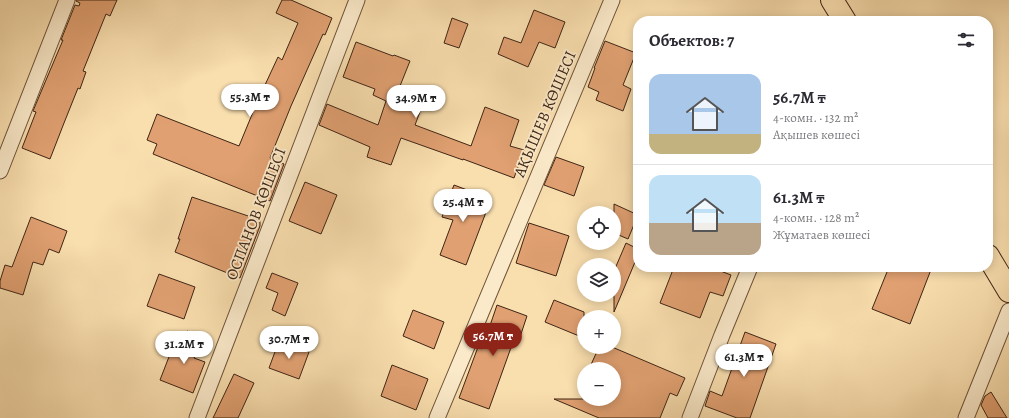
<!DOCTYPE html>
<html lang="ru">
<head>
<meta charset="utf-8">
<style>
  body { margin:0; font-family:Alegreya,serif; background:#f7f7f7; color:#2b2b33; height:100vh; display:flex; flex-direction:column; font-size:15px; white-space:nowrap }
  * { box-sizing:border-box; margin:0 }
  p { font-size:13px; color:#7c7c81 }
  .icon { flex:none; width:22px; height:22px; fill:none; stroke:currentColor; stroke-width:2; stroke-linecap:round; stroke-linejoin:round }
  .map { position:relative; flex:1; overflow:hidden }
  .sheet { position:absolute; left:633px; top:16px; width:360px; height:256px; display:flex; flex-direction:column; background:#fff; border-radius:16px; box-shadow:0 2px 10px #0003 }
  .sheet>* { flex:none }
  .buttons { position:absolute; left:577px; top:206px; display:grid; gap:8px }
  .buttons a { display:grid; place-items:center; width:44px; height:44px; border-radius:50%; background:#fff; box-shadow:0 2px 10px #0003; font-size:20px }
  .price { position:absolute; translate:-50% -34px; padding:0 9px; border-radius:14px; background:#fff; color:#222; font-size:13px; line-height:26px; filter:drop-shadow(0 1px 2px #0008) }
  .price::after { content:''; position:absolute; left:50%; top:24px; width:12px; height:9px; margin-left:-6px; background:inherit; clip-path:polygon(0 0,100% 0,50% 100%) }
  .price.active { background:#8f2418; color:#fff }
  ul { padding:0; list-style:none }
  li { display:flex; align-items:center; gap:12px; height:100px; padding:0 16px }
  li+li { border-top:1px solid #e1e1e2 }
  li span { display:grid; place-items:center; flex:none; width:112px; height:80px; border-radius:12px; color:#555 }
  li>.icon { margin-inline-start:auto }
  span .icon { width:48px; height:48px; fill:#fffc; stroke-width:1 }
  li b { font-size:17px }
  h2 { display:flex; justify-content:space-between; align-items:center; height:48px; padding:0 16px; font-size:17px }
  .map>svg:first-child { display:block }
  .building { fill:#e0a071; stroke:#3f2515 }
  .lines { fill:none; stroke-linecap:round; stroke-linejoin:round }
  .minor-casing { stroke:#6e533b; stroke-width:17 }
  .trunk-casing { stroke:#3f2515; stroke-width:24 }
  .minor { stroke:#fbeaca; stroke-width:15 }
  .trunk { stroke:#f9deae; stroke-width:22 }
  .labels { text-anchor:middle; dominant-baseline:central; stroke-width:3.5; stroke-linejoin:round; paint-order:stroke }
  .street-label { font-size:16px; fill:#3f2515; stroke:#fbeaca }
</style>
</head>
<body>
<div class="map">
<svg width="1009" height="418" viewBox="0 0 1009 418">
  <rect width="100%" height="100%" fill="#f9deae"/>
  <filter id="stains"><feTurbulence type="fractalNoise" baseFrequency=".005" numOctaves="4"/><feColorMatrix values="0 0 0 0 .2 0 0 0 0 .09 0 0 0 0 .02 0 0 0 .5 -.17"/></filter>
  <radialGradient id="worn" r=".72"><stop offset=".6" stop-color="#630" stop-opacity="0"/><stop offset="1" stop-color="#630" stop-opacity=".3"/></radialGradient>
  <path class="building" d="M 76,0 L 117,0 L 110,16 L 106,14 L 83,71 L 86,72 L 80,89 L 78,88 L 64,123 L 50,159 L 22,148 L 36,112 L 33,111 L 46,80 L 63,40 L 61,40 L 75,5 L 79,6 L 80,3 L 76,1 Z
    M 282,0 L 291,0 L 332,18 L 325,35 L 323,34 L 291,106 L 270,158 L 284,164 L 270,201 L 153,154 L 157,144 L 147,140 L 157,114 L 239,146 L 258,100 L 278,57 L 282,60 L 298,23 L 276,13 Z
    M 534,10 L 565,22 L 555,48 L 539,42 L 528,67 L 498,54 L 504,37 L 521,43 Z
    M 452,18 L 468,24 L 459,48 L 444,43 Z
    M 605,41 L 636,53 L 623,85 L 631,89 L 623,111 L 596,100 L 599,92 L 588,87 L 595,68 L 594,68 Z
    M 356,42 L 393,56 L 394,55 L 410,61 L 400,86 L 426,96 L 415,125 L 471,146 L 485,107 L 519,120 L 510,146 L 524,150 L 514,178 L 463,159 L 463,160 L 401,138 L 391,165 L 367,157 L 370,147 L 319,125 L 327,104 L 378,125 L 386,101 L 373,95 L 375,89 L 343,77 Z
    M 556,157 L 584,167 L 574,196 L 544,185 Z
    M 305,182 L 337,195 L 321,234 L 289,221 Z
    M 454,185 L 491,199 L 466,265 L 440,255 L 453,220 L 442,217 Z
    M 192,197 L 260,220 L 260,226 L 240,278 L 175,252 L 180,239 L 178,239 Z
    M 614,204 L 638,215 L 628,239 L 614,233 Z
    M 31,217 L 67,231 L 59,253 L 49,249 L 43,265 L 33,262 L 23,295 L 0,288 L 0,281 L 5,265 L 12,267 Z
    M 529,223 L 569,236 L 556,276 L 516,263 Z
    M 626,243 L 638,249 L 638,255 L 614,312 L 614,271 Z
    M 674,267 L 710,267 L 731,275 L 723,296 L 710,292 L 700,318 L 660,303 Z
    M 889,267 L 932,267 L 910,324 L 872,309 Z
    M 272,273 L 298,283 L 285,316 L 272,310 L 278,293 L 266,288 Z
    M 159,274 L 195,287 L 184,319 L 147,306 Z
    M 554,300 L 584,312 L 584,338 L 545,322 Z
    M 497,305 L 527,316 L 518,343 L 513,342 L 489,409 L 459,398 L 478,347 L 482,349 Z
    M 413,310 L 444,322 L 434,349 L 403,336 Z
    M 187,331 L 202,337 L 194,358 L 205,362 L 193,393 L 160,380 L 172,349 L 179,352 Z
    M 745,332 L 776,344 L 750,418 L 737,418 L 705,406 L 710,391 L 722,396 Z
    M 279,341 L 309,352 L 299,379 L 269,368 Z
    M 599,347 L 612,347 L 685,378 L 677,396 L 670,393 L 660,418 L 599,418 L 554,399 L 614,399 L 614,369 L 589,369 Z
    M 392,365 L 428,379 L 416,410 L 381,396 Z
    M 234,374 L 254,383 L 238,418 L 213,418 Z
    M 991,392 L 1007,418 L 988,418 L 981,405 L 985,396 Z"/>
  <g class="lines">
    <defs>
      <path id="minor" d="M 0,171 L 67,0
        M 197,418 L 357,0
        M 437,418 L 612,0
        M 690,418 L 722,335 L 750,267
        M 966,418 L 1009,311"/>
      <path id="trunk" d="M 832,0 L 845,21
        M 988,256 L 1009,291"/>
    </defs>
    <use href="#minor" class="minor-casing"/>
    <use href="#trunk" class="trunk-casing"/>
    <use href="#minor" class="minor"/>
    <use href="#trunk" class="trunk"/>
  </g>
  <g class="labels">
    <g class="street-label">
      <text transform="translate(545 114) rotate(-67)">АҚЫШЕВ КӨШЕСІ</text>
      <text transform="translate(256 214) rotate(-69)">ОСПАНОВ КӨШЕСІ</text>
    </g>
  </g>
  <rect width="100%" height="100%" filter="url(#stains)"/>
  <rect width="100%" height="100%" fill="url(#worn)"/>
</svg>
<div class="buttons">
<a><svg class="icon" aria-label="locate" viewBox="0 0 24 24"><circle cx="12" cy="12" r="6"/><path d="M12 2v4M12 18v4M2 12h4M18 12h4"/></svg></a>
<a><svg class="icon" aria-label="layers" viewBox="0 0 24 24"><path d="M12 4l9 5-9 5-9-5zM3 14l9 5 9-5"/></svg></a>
<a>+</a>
<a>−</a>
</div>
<b class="price" style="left:250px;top:118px">55.3M ₸</b>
<b class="price" style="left:416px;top:119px">34.9M ₸</b>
<b class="price" style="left:463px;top:223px">25.4M ₸</b>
<b class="price active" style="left:493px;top:357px">56.7M ₸</b>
<b class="price" style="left:289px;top:360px">30.7M ₸</b>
<b class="price" style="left:184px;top:365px">31.2M ₸</b>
<b class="price" style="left:744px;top:378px">61.3M ₸</b>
<section class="sheet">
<h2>Объектов: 7<svg class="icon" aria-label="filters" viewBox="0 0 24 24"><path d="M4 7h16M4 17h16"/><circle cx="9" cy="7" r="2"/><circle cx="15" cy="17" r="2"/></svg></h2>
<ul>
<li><span style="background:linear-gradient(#a9c7e8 75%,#c2b280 0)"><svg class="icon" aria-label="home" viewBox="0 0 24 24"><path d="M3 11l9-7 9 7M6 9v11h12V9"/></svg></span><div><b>56.7M ₸</b><p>4-комн. · 132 m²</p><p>Ақышев көшесі</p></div></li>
<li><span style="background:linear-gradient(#bfe0f5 60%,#b9a48a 0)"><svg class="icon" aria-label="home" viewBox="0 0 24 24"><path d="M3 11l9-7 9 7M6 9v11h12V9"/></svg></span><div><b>61.3M ₸</b><p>4-комн. · 128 m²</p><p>Жұматаев көшесі</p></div></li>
</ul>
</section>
</div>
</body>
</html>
